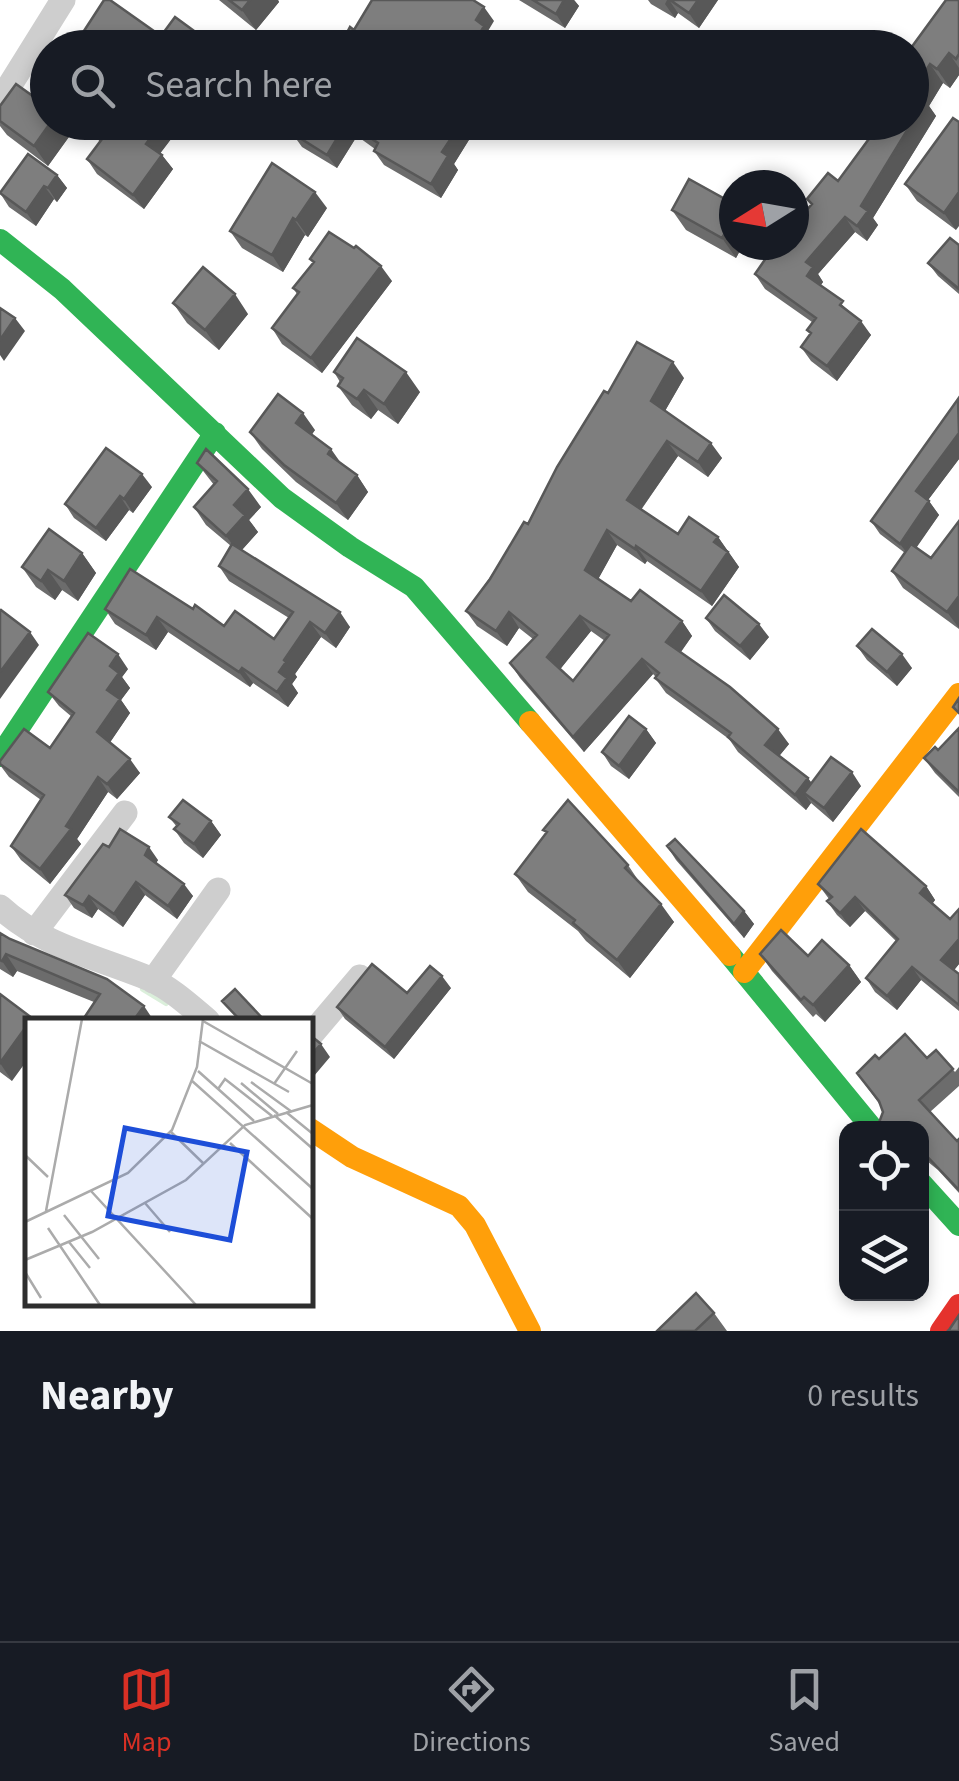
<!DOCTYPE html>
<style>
:root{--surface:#171b24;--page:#242831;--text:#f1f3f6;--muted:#9ea1a6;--line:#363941;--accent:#d93025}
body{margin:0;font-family:"Source Sans 3",sans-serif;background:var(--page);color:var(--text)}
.controls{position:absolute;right:30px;bottom:30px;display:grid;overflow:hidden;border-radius:20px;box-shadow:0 5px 15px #0003}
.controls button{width:90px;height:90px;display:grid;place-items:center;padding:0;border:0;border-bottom:2px solid var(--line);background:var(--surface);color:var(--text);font:50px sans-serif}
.compass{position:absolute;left:719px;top:170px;width:90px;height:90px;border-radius:50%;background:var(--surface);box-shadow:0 5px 15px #0003;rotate:259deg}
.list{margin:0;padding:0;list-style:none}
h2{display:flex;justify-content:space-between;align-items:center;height:130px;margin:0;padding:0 40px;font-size:42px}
h2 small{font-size:32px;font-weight:400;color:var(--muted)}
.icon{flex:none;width:55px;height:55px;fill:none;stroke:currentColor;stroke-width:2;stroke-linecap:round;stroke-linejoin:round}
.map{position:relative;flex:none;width:959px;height:1331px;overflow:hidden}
.search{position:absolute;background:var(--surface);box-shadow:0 5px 15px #0003;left:30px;right:30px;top:30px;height:110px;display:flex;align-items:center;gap:25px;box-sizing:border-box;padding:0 35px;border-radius:55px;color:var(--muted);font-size:38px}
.sheet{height:310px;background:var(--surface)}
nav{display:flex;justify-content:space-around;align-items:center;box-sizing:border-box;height:140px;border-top:2px solid var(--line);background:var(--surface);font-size:28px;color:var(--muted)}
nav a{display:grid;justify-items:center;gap:5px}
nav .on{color:var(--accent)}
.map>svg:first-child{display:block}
</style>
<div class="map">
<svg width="959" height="1331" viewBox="0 0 959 1331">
<rect width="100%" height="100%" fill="#fff"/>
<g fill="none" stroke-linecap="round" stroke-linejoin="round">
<path stroke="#dbefdb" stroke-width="6" d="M143,989L166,1003"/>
<path stroke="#cecece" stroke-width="25" d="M0,101L63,0
M0,907C43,947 98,957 150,979C172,989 190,1006 208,1021
M34,933L125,813
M153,981L218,890
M310,1036L360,977"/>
<path stroke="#30b455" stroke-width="22" d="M0,240L62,289L282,498L350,547L414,587L530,722
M0,756L215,433
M730,955L872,1128
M922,1184L959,1225"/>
<path stroke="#ff9f0a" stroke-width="22" d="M530,722L730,955
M744,972L959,694
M310,1129L352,1157L459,1206L475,1225L530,1331"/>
<path stroke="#e5322d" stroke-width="22" d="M941,1331L959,1305"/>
</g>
<path fill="#6c6c6c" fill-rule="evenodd" d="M219,0H278L279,2L256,30Z
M519,0H574L579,6L565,28Z
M648,0H718L699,28L678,13L675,18L651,4Z
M959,0V75L950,88L943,83L929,106L936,116L873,218L878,225L867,241L855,232L818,274L823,282L821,285L851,313L871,335L837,381L811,361L801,347L810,334L807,330L812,322L765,289L755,274L811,205L807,199L838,181L879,135L912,122L911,48Z
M82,34L161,36L214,48H92Z
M0,106L48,122H63L71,134L48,166L7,135L0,126Z
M953,118L956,230L917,201L905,184Z
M94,122H184L160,153L173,169L144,209L97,174L87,159L100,142L93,133L99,126Z
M299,122H473L468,129L472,135L454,164L458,170L441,198L384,165L374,151L375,149L357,136L337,168L302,147L292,133Z
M57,175L67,188L57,202L54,199L36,226L9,207L0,193Z
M327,208L308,237L305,235L283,272L242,248L230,231Z
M672,210L734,245H743L736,258L686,230Z
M959,245V294L938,276L928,263Z
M310,259L392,281L322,373L282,344L272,328L297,294L293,288L313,263Z
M173,303L248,314L219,350L187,323Z
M334,372L420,392L398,424L378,410L371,419L352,405L338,386L340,382Z
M684,378L665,411L722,458L708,477L678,456L641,510L678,534L718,537L739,567L712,606L647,561L645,564L617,545L598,579L631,601L682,621L692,636L681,652L789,744L779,756L812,783L861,786L833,822L811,803L806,810L738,752L729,739L666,693L655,678L656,677L653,674L584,752L520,678L510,663L533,639L519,628L507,646L477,626L466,611L528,524L608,393ZM591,631L605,641L573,681L560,669Z
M959,400V459L928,500L939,515L916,547L931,558L959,521V629L903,588L892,571L905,553L880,534L871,521Z
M315,430L312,434L342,465L357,475L368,492L348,520L296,482L262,449L250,432Z
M197,463L261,507L249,520L258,532L242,550L350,627L336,648L321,637L295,674L297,677L292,684L298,693L288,707L253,683L250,687L168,632L156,650L115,624L105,609H193L224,626L274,639L289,618L229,581L219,566L231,546L206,525L194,507L214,485Z
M152,487L133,513L129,510L106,541L74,518L65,504Z
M82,553L96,573L78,601L62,590L55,600L36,587L22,567Z
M706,618L769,637L750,660L715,631Z
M857,646L912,668L897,686L867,660Z
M128,669L122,677L130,688L121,700L130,713L110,742L140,773L117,799L108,792L77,839L81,844L50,884L21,860L11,846L41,800L9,777L0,765V761L50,748L72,717L59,706L48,692Z
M959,728V797L935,773L924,758L938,750Z
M646,729L656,743L629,779L611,766L602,752Z
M169,817L211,821L221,835L203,858L184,843L174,829L177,827Z
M543,830L628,865L640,883L674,922L630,978L586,941L578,931L528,892L515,874L546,833Z
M667,846L744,911L754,924L744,938L676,860Z
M109,847L158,860L156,863L193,896L177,919L145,895L123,927L98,909L92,918L74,908L65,895Z
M818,884L926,886L935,900L932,904L959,964L954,970L959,974V1011L921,980L897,1010L875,992L866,978L896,941L865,911L850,927L837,915L827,901L829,899Z
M0,933L10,939L144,1006L94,1002L17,971L13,977L0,969Z
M760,954L808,956L849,965L861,982L825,1022L816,1014L813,1017L772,971Z
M451,988L394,1059L345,1019L337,1007L407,993Z
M0,994L12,1081L0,1072Z
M936,1050L955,1072L959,1067V1086L930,1112L957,1141L959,1139V1193L938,1170L922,1157V1128L883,1112L880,1105L857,1073L879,1059L927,1058Z
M714,1313L727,1331H657Z"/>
<path fill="#585858" d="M250,0H278L279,2L256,30L242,10Z
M564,0H574L579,6L565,28L556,14Z
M667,0H669L678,13L675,18L665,4Z
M698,0H718L699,28L689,13Z
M484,7L494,21L488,31L494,40L489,47L480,33L476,20Z
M949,53L959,68V75L950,88L937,69Z
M930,64L943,83L929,106L936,116L873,218L878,225L867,241L857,226L861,206L924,103L914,89Z
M51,122H63L71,134L48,166L34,146Z
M162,122H184L156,159L146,144Z
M347,122L357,136L337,168L327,155Z
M460,122H473L468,129L472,135L454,164L458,170L441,198L431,184L442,152Z
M162,155L173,169L144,209L133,195Z
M57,175L67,188L57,202L48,188Z
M44,186L54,199L36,226L26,212Z
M315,192L327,208L308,237L296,220Z
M959,192V226L956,230L944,213Z
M734,217V245H743L736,258L722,238Z
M845,217L855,232L818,274L823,282L817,290L807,276L806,262Z
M293,218L305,235L283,272L272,255Z
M381,266L392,281L322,373L311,358Z
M235,294L248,314L219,350L205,330Z
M15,318L25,331L4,361L0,355V340Z
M861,321L871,335L837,381L827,366Z
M673,362L684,378L662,416L651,401Z
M406,372L420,392L398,424L384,404Z
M364,390L378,410L371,419L357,399Z
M303,413L315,430L308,440L296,423Z
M959,433V459L925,504L916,491Z
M667,441L678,456L637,515L627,500Z
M711,443L722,458L708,477L698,462Z
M331,449L343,466L328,454Z
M142,474L152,487L133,513L124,499Z
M357,475L368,492L348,520L336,503Z
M248,489L261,507L249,520L258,532L239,553L226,536L234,505Z
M120,496L129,510L106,541L96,528Z
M929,501L939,515L910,557L900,544Z
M607,530L617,545L595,585L585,570Z
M718,537L739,567L712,606L701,591L714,542Z
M636,546L647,561L645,564L635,549Z
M82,553L96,573L78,601L64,581Z
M48,570L62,590L55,600L41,581Z
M959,596V628L947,612Z
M340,612L350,627L336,648L325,633Z
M509,612L519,628L507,646L496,631Z
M580,616L591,631L558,672L547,657Z
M157,617L168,632L156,650L146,635Z
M682,621L692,636L677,657L666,642Z
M310,622L321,637L295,674L297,677L292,684L298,693L288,707L277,692L279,672L284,660Z
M759,624L769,637L750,660L740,646Z
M30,632L39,645L0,699V672Z
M118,654L128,669L122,677L130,688L121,700L130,713L107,747L97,732L110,666Z
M902,654L912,668L897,686L887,672Z
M642,659L653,674L584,752L573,737Z
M242,668L253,683L250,687L239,672Z
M646,729L656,743L629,779L619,766Z
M778,729L789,744L776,760L765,745Z
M130,759L140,773L117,799L107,784Z
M852,772L861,786L833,822L824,808Z
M98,777L108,792L77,839L81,844L50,884L40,869Z
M808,778L819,793H804L811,803L806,810L795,795Z
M211,821L221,835L203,858L194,844Z
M149,847L158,860L154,867L145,855Z
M136,882L145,895L123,927L114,914Z
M184,884L193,896L177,919L168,906Z
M926,886L935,900L930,907L920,893Z
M89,896L98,909L92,918L83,905Z
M855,897L865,911L850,927L840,913Z
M661,904L674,922L630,978L617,960Z
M744,911L754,924L744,938L734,924Z
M959,939V964L951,974L941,960Z
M6,954L17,971L13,977L2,961Z
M849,965L861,982L825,1022L813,1005Z
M912,967L921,980L897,1010L887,996Z
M442,976L451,988L394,1059L385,1047Z
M144,1006L154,1021H133Z
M28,1024V1059L12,1081L0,1063Z
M321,1044L330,1057L314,1076L310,1070V1056Z"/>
<path fill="#7e7e7e" stroke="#585858" stroke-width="2.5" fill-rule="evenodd" d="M104,0H110L161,36L175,17L212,44L209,48H102L82,34Z
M229,0H250L242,10Z
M372,0H473L484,7L476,20L484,26L480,33L501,48H339L350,27L354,30Z
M533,0H564L556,14Z
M670,0H698L689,13Z
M946,0H959V54L956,59L949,53L937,69L930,64L914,89L912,87L911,48Z
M16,84L48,107V122H51L34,146L0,121V106Z
M912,92L925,101L861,206L868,211L857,226L845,217L806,262L813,267L807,276L843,301L840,305L861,321L827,366L801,347L811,333L807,330L816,318L755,274L775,245H794V224L812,204L807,199L828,173L838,181L874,132L879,135L886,122H912Z
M953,118L959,122V192L944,213L905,184Z
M101,122H162L146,144L162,155L133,195L87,159L102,139L93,133Z
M299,122H347L327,155L292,133Z
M347,122H462L442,152L448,156L431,184L374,151L378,143Z
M28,154L57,175L48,188L44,186L26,212L0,193Z
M272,163L315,192L296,220L293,218L272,255L230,231Z
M689,179L734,204V217L722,238L672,210Z
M329,232L354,248L356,246L381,266L311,358L272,328L299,292L293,288L314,262L310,259Z
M950,238L959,245V289L928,263Z
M203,267L235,294L205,330L173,303Z
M0,308L15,318L0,340Z
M357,338L406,372L384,404L364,390L357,399L338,386L343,378L334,372Z
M637,342L673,362L651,401L711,443L698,462L667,441L627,500L678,534L689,517L718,537L714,542L728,552L701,591L636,546L635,549L607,530L585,570L631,601L640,590L682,621L666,642L730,687L778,729L765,745L808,778L795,795L728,737L731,733L655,678L659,673L642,659L573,737L510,663L537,635L509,612L496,631L466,611L490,579L524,522L528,524L557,467L604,391L608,393ZM580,616L609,635L573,681L547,657Z
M278,394L303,413L296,423L331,449L328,454L357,475L336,503L284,465L250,432Z
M958,399L959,433L916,491L929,501L900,544L871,521Z
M106,448L142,474L124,499L120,496L96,528L65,504Z
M206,449L248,489L234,505L245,515L226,536L194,507L217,481L197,463Z
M959,521V596L947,612L892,571L911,544L931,558Z
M49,529L82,553L64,581L48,570L41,581L22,567Z
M232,544L340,612L325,633L310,622L284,660L286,662L279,672L287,678L277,692L242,668L239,672L157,617L146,635L105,609L130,569L193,609L195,605L224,626L235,611L274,639L293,612L219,566Z
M724,595L759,624L740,646L706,618Z
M1,610L30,632L0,672V611Z
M872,629L902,654L887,672L857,646Z
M88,633L118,654L110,666L119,673L107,690L120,699L97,732L130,759L107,784L98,777L66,826L71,829L40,869L11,846L44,795L0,764V761L24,729L50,748L74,713L48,692Z
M959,698V713L953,707Z
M629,716L646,729L619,766L602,752Z
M959,728V792L924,758L935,747L938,750Z
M831,757L852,772L824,808L804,793Z
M183,800L211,821L194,844L174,829L179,824L169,817Z
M568,800L628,865L625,868L661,904L617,960L573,923L575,920L515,874L547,832L543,830Z
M120,829L149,847L145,855L184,884L168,906L136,882L114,914L89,896L83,905L65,895L103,844L109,847Z
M861,829L926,886L920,893L950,919L959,909V939L941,960L959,974V1005L912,967L887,996L866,978L898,939L855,897L840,913L827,901L832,897L818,884Z
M675,839L744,911L734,924L667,846Z
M781,930L808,956L822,940L849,965L813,1005L804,997L801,1000L760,954Z
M0,933L10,939L107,979L144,1006L133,1021H82L100,994L6,954L2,961L0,960Z
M372,964L407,993L430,966L442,976L385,1047L337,1007Z
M235,989L265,1021H241L222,1001Z
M0,994L32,1018L30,1021H28V1024L0,1063Z
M905,1034L927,1058L936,1050L953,1069L919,1100L957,1141L959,1139V1190L922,1151V1128H877L883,1112L879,1101L857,1073L875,1055L879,1059Z
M310,1035L321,1044L310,1056Z
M696,1293L714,1313L695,1331H657Z
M959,1315V1331H947L949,1330Z"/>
<g transform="translate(25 1018)">
<rect width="288" height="288" fill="#fff"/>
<path fill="none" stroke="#ababab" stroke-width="2.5" d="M178,3L288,66M174,23L264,74M173,53L229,103M166,62L288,171M226,64L267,94M216,65L253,96M249,66L272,33M193,71L200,61L247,98M261,94L288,116M249,97L288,131M145,113L179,146M205,125L288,201M0,137L23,159M66,173L171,287M120,185L145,214M21,193L57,1M39,197L74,241M0,204L103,155L147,112L172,49L178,1M23,210L75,287M44,224L65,250M0,242L67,214L161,162L220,107L288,87M0,254L16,280"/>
<path fill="#1d4ed8" fill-opacity="0.15" stroke="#1d4ed8" stroke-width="5" d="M100,110L222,134L205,222L83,198Z"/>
<rect width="288" height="288" fill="none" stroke="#2e2e2e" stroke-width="5"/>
</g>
</svg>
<div class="controls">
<button><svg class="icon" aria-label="locate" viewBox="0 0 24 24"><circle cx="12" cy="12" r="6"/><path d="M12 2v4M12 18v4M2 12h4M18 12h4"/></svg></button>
<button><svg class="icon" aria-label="layers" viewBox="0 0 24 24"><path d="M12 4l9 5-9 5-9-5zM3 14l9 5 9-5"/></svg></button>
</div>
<svg class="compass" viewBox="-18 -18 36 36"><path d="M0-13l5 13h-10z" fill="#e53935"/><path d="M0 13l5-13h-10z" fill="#9ea1a6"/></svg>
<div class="search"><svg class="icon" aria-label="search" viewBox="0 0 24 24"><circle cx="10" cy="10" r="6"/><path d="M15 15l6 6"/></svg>Search here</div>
</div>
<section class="sheet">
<h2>Nearby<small>0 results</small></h2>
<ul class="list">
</ul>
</section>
<nav>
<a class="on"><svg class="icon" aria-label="map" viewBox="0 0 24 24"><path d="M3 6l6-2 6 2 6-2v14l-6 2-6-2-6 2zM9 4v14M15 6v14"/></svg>Map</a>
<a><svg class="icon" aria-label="directions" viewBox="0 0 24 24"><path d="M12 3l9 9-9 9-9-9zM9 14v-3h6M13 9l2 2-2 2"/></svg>Directions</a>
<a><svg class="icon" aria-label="saved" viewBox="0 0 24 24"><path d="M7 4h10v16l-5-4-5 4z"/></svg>Saved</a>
</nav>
